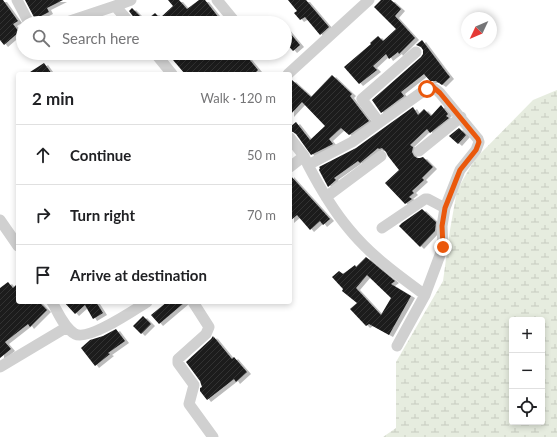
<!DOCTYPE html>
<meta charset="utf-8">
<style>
:root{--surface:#fff;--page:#f6f6f6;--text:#202124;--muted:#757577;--line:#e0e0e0}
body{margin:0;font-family:Lato,sans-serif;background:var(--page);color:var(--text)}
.controls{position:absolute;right:12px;bottom:12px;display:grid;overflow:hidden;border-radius:4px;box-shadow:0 2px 6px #0003}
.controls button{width:36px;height:36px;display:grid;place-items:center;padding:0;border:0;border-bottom:1px solid var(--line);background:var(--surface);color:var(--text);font:20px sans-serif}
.compass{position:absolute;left:461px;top:12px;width:36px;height:36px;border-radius:50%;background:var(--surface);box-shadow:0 2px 6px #0003;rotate:226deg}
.stop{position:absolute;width:12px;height:12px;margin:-9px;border:3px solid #ea580c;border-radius:50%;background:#fff}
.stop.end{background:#ea580c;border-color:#fff;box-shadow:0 1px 4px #0008}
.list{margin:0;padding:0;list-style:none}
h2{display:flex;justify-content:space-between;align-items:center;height:52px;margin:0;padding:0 16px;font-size:17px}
h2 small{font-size:13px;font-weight:400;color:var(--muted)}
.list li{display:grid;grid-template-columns:26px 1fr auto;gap:12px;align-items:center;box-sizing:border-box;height:60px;padding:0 16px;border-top:1px solid var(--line)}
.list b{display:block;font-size:15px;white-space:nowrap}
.list em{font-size:13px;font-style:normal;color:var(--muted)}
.icon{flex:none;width:22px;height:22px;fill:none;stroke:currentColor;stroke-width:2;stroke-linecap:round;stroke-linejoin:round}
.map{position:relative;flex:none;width:557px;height:437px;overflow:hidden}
.search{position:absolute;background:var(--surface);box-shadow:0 2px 6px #0003;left:16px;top:16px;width:276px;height:44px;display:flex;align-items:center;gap:10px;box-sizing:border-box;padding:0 14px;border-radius:22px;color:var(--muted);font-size:15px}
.panel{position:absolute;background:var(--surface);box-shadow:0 2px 6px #0003;left:16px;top:72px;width:276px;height:232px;border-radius:4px}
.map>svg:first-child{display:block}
</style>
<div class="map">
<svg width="557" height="437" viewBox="0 0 557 437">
<defs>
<pattern id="wetland-marsh" width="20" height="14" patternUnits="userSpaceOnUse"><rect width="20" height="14" fill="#e6ecdf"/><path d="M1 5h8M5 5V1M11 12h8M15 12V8" fill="none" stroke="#c6cbc0"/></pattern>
<pattern id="building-hatch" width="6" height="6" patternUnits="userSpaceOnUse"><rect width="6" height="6" fill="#1a1a1a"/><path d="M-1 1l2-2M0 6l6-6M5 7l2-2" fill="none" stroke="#333"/></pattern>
<filter id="shadow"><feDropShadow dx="4" dy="2" stdDeviation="0" flood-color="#0004"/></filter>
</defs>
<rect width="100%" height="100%" fill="#fff"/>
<path fill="url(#wetland-marsh)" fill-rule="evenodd" d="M557,90V437H383L396,428V362L443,281L450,230L457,190L475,159L533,100ZM512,320H542V422H512Z"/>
<path fill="url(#building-hatch)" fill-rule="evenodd" filter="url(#shadow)" d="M0,0H3L18,21L13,24L19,32L4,45L0,40Z
M25,0H63L47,8L49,12L35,19Z
M168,0H179L187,9L199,0H205L223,23H137L135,19L129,11L132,8L145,21L155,13L160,18L173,6Z
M288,0H306L329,27L320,35L305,17L300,20L294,13L297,11Z
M381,0H391L401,9L395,16L415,38L399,54L398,52L389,59L386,54L373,66L377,70L359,84L344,67L371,44L370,43L378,36L383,41L396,29L374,7Z
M285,27L300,45L293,51L285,42Z
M422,40L446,72L450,77L442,85L436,81H430L424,74L401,92L404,96L381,113L372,100L421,57L423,54V50L421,47L416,45Z
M167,53H244L258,70L254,74H185Z
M44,63L52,74H27Z
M332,75L352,94L350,96L369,121L349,135L341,128L329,139L333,144L311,155L296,134L293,132L290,131V127L296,122L310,140L325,126L302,102L290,115V81L292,80L311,97Z
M441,105L448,114L446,116L449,118L430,133L427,129L410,145L413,147L412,152L414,156L417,158H420L423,157L433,167L422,178L424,180L412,191L414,193L409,197L412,199L405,204L385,183L399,170L388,156L386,152L382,148L379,149L378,148L360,163L358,161L334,178L336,180L328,187L319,170L320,168L319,167L356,148L413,107L418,115L424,109L431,116Z
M459,128L466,135L458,144L449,136Z
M290,175L330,219L323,225L320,221L310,230L297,215L290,221Z
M422,209L436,222L435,231L420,247L399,226L402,223Z
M366,257L395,281L391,284L411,296L389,335L369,324L366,326L350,309L357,303L342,291L343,289L332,277L339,271L343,274L355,265L356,267ZM367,275L391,298L381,315L356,288Z
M8,282L13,288L18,283V302H39L47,310L30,327L28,324L5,342L11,349L0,358V288Z
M64,302H96L103,313L93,319L85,305L75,314Z
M167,302H185L159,324L151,315Z
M143,316L151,324L141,334L133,326Z
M116,329L125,341L108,353L110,354L95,366L81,348L90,340L103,336Z
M213,336L214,338V337L232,359L234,357L247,372L236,382L234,379L207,400L200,391V388L202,387L200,381L186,362L211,339Z"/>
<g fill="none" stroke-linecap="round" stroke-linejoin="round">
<path stroke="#d0d0d0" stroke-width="11" d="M17,0L29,23
M217,0L236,23
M115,6L131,0
M64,23L115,6L130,23
M155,53L172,74
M288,74L369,0
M379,122L364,102L362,99L416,52
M290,138L304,156L308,165L352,142L422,92C431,87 432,85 440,93L478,139L479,142L476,150L460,170L445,208L442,226L443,247L425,295
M419,151L461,117
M308,165C320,188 333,210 349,229C370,255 399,276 425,295L397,346
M290,167L304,156
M326,197L381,156
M0,220L18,246
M382,228L425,199H428L445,208
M52,302C58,312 64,328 75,334C89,341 134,310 147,302
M193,302L209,327L206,334L178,359V363L194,385L189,404L213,437
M0,367L67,327"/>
</g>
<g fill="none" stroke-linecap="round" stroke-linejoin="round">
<path stroke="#ea580c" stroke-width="5" d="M427,89L430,87H433L440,93L478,139L479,142L476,150L460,170L445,208L442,226L443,247"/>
</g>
</svg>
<div class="controls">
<button>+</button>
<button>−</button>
<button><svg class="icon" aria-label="locate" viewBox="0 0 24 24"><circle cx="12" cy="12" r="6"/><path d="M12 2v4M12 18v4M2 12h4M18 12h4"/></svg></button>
</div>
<svg class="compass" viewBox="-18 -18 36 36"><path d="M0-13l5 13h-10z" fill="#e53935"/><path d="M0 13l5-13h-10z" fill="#757577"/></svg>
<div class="stop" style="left:427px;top:89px"></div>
<div class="stop end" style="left:443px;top:247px"></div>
<div class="search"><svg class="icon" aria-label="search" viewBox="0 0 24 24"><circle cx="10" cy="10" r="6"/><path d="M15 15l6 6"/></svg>Search here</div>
<section class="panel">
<h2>2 min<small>Walk · 120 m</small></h2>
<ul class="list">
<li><svg class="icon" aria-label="ahead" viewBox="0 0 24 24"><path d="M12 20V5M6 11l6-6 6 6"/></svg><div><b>Continue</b></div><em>50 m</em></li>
<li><svg class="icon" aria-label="right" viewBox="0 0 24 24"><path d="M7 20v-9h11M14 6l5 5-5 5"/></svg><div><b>Turn right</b></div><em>70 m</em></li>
<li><svg class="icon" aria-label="arrive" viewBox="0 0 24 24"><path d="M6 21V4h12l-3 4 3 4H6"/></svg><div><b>Arrive at destination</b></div></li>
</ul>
</section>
</div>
